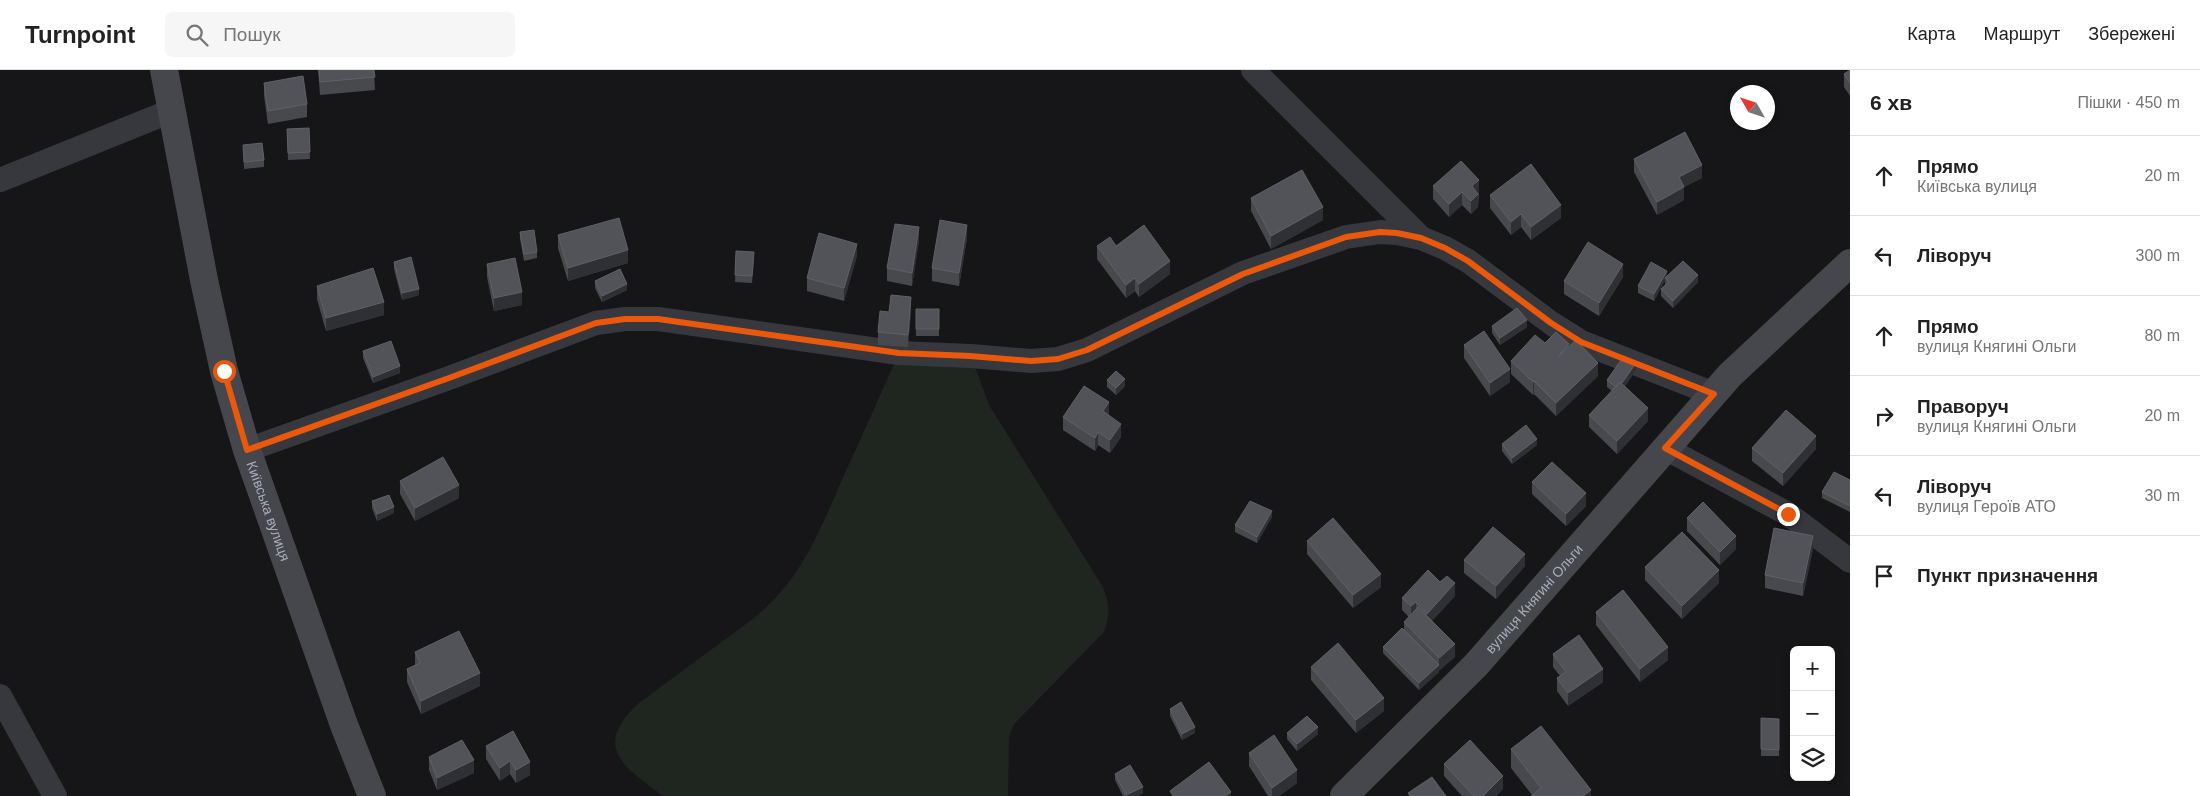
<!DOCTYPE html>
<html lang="uk">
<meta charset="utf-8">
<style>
:root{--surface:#fff;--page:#f6f6f6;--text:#222;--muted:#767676;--line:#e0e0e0}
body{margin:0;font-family:Helvetica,sans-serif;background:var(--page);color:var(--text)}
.controls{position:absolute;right:15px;bottom:15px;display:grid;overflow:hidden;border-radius:8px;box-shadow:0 2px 8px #0003}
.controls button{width:45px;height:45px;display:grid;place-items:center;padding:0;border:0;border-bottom:1px solid var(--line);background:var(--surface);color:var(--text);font:25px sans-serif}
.compass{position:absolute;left:1730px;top:15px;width:45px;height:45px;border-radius:50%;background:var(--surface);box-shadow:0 2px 8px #0003;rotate:309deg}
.stop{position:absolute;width:15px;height:15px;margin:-11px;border:4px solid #ea580c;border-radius:50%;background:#fff}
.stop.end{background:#ea580c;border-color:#fff;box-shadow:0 1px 5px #0008}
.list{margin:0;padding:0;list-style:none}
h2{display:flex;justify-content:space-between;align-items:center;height:65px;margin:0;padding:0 20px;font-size:21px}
h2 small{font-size:16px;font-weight:400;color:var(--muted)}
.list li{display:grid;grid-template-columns:32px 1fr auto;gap:15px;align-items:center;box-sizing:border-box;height:80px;padding:0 20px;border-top:1px solid var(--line)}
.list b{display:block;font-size:19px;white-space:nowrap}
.list p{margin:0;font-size:16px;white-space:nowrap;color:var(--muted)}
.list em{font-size:16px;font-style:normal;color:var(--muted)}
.icon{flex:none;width:28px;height:28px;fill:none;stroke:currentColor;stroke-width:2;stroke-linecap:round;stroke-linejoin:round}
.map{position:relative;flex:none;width:1850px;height:726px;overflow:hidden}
header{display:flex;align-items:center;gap:30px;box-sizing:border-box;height:70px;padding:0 25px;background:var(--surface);border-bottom:1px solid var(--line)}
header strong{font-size:24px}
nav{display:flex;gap:28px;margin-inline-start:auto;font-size:18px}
.search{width:350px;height:45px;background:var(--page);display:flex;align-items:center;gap:12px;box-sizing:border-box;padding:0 18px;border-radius:8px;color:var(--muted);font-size:19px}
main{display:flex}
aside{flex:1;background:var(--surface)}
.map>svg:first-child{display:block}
</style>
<header>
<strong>Turnpoint</strong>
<div class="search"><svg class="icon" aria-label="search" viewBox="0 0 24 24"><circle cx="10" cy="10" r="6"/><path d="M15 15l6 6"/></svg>Пошук</div>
<nav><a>Карта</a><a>Маршрут</a><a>Збережені</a></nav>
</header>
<main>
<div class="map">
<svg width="1850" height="726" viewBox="0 0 1850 726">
<rect width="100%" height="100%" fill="#161618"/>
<path fill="#1e261f" d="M899,283L971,286L989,335L1103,517C1109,534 1111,545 1104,562L1014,654L1009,667L1008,726H663C624,697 591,677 639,633L754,548C802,509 820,460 844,405C863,364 881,323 899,283Z"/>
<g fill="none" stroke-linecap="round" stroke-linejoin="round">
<path stroke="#37383d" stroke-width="24" d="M1253,0L1421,168
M0,110L171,41
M1665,378L1788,444L1850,491
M247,380L449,308L596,253L625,249H658L899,283L971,286L1031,291L1058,289L1087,280L1243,203L1346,167L1380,162L1397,163L1421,168L1445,178L1468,191L1551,253L1581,272L1714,324
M0,626L55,726"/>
<g stroke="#45474d" stroke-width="28">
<path id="s1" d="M164,0L204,210L224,301L247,380L344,655L372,726"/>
<path id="s2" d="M1344,726L1476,595L1730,305L1850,193"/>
</g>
</g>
<path fill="#47494d" d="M318,0H374L375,20L320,25Z
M1850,0V26L1844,17V4Z
M264,13L307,34V47L268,54L264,26Z
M309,58L310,89L288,90L287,59Z
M243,75L264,90V97L244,99Z
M1634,89L1702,108L1684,117V130L1657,145L1634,102Z
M1433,116L1479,123L1478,137L1471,144L1462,135L1449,147L1433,129Z
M1490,125L1561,148L1531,170L1521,157L1511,165L1490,138Z
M1251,128L1323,150L1271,179L1251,141Z
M520,162L537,182V188L524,191L520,169Z
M558,165L628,193L568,211L558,178Z
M967,168L959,216L932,211V198Z
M919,170L912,216L887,211V198Z
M1097,176H1116L1170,204L1139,227L1135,221L1126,228L1097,189Z
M736,181L754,189L752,213L735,212Z
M857,186L844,231L807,221V208Z
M394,192L419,225L402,230L394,199Z
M487,194L522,235L494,241L487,207Z
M1623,207L1599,246L1564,224V211Z
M1667,207L1698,212L1673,238L1661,226V219L1665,215V210L1654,231L1638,223V216Z
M595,211L627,220L602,232L595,218Z
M317,216L384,245L326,261L317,229Z
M916,239H939V266H916Z
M911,240L908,277L878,275V262Z
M1492,256L1527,257L1500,275L1492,263Z
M1545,273L1569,276L1598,306L1556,346L1534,324L1533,325L1511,304V291Z
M1464,275L1510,312L1490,326L1464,288Z
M363,281L400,303L373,313L363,288Z
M1636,300L1625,316L1648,351L1617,384L1589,357V345L1612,321L1607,317V310Z
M1107,310L1125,316L1116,325L1107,317Z
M1109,345L1121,367L1110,383L1098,375L1095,381L1063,360V347Z
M1502,374L1537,375L1512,394L1502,381Z
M1752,378L1816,379L1783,416L1752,391Z
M1850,410V442L1822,428V422Z
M400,411L459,428L415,451L400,424Z
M1532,412L1586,436L1566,456L1532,424Z
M372,431L394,443L377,451L372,438Z
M1272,447L1257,473L1235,462V455Z
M1687,448L1736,479L1720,495L1687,461Z
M1307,471L1381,517L1353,538L1307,484Z
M1813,479L1803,526L1765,518V505Z
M1464,490L1525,496L1496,529L1464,503Z
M1645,497L1719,513L1682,549L1645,510Z
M1440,512L1455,526L1432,551L1455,587L1439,600V602L1419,620L1383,583V577L1404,560V552L1409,547L1402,540V528Z
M1596,542L1668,590L1640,612L1596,555Z
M415,582L480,616L421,644L407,612V599L415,596Z
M1553,584L1603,612L1568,636L1557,621V608L1560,606L1553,597Z
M1311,597L1384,641L1356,663L1311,610Z
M1170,639L1195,663L1182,670L1170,646Z
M1831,645L1834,658L1832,690H1831Z
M1761,648L1779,649V686H1761Z
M1287,663L1318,664L1297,681L1287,669Z
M486,676L530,705L516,713L510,704L500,711L486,689Z
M1511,679L1591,726L1532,725L1511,698Z
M1249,683L1297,713L1279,726H1268L1249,696Z
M429,687L474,703L437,720L429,700Z
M1444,694L1503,719L1496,726H1462L1444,706Z
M1115,704L1143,723L1138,726H1123L1115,710Z"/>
<path fill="#2f3033" d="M1702,95V108L1684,117V130L1657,145V132L1679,107Z
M1479,110V123L1472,129V116Z
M1462,122V135L1449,147V134Z
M1478,124V137L1471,144V131Z
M1561,135V148L1531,170V157Z
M1323,137V150L1271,179V166Z
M1521,144V157L1511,165V152Z
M967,155V168L959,216V203Z
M919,157V170L912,216V203Z
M857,174V186L844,231V218Z
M628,180V193L568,211V198Z
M1170,191V204L1139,227V214Z
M1623,194V207L1599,246V233Z
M1667,201V207L1654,231V224Z
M1698,205V212L1673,238V231Z
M1135,208V221L1126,228V215Z
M627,214V220L602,232V226Z
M419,219V225L402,230V223Z
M522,222V235L494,241V228Z
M911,227V240L908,277V265Z
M384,232V245L326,261V248Z
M1527,250V257L1500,275V268Z
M1598,293V306L1556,346V333Z
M1636,293V300L1618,325V319Z
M400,296V303L373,313V307Z
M1510,299V312L1490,326V313Z
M1125,309V316L1116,325V318Z
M1534,311V324L1533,325V312Z
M1109,332V345L1103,341Z
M1648,338V351L1617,384V371Z
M1121,354V367L1110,383V370Z
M1098,362V375L1095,381V368Z
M1816,366V379L1783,416V403Z
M1537,369V375L1512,394V388Z
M459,415V428L415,451V438Z
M1586,423V436L1566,456V444Z
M394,437V443L377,451V444Z
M1272,441V447L1257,473V467Z
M1736,466V479L1720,495V482Z
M1813,466V479L1803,526V513Z
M1525,484V496L1496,529V516Z
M1719,500V513L1682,549V536Z
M1381,504V517L1353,538V525Z
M1455,513V526L1427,556V544Z
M1416,532V545L1411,549V536Z
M1455,574V587L1439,601V588Z
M1668,577V590L1640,612V599Z
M1439,595V602L1419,620V613Z
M1603,599V612L1568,636V623Z
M480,603V616L421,644V631Z
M1384,628V641L1356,663V650Z
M1834,645V658L1832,690V677Z
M1195,657V663L1182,670V664Z
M1318,657V664L1297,681V674Z
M474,690V703L437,720V708Z
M510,691V704L500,711V698Z
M530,692V705L516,713V700Z
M1297,700V713L1279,726H1272V718Z
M1503,706V719L1496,726H1483Z
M1143,717V723L1138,726H1126V725Z
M1591,720V726H1583Z
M1231,722V726H1225Z"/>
<path fill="#525359" stroke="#5f6168" d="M319,0H374L375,7L320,12Z
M1850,0V13L1844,4Z
M303,6L307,34L268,41L264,13Z
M309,58L310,82L288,83L287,59Z
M1685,62L1702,95L1679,107L1684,117L1657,132L1634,89Z
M262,73L264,90L244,92L243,75Z
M1461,91L1479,110L1472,116L1478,124L1471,131L1462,122L1449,134L1433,116Z
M1531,94L1561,135L1531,157L1521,144L1511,152L1490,125Z
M1302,100L1323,137L1271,166L1251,128Z
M619,148L628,180L568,198L558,165Z
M940,150L967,155L959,203L932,198Z
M895,154L919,157L912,203L887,198Z
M1144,155L1170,191L1139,214L1135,208L1126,215L1097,176L1110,167L1116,176Z
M534,160L537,182L524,184L520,162Z
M819,163L857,174L844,218L807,208Z
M1588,172L1623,194L1599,233L1564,211Z
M736,181L754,182L752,206L735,205Z
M411,187L419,219L402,223L394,192Z
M515,188L522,222L494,228L487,194Z
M1683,191L1698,205L1673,231L1661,219L1669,212L1665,208Z
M1651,192L1667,201L1654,224L1638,216Z
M373,198L384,232L326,248L317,216Z
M620,199L627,214L602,226L595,211Z
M891,225L911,227L908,265L878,262L880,241L889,242Z
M1517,238L1527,250L1500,268L1492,256Z
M916,239H939V259H916Z
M1484,261L1510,299L1490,313L1464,275Z
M1556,262L1569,274L1557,288L1576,270L1598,293L1556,333L1534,311L1533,312L1511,291L1535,265L1545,273Z
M391,271L400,296L373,307L363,281Z
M1624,286L1636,293L1622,313L1620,312L1616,317L1607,310Z
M1116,301L1125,309L1116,318L1107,310Z
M1620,312L1648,338L1617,371L1589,345Z
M1084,316L1109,332L1103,341L1121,354L1110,370L1098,362L1095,368L1063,347Z
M1786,340L1816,366L1783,403L1752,378Z
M1526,355L1537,369L1512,388L1502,374Z
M443,387L459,415L415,438L400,411Z
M1552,392L1586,423L1566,444L1532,412Z
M1834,402L1850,410V436L1822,422Z
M389,425L394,437L377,444L372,431Z
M1250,431L1272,441L1257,467L1235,455Z
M1703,432L1736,466L1720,482L1687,448Z
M1333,448L1381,504L1353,525L1307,471Z
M1493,457L1525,484L1496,516L1464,490Z
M1774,458L1813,466L1803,513L1765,505Z
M1682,462L1719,500L1682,536L1645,497Z
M1428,500L1440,512L1447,506L1455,513L1427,544L1416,532L1411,536L1402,528Z
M1623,520L1668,577L1640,599L1596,542Z
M1418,537L1455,574L1439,588L1404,552Z
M1402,558L1439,595L1419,613L1383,577Z
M459,561L480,603L421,631L407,599L420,593L415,582Z
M1579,565L1603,599L1568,623L1557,608L1566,602L1553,584Z
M1338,573L1384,628L1356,650L1311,597Z
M1181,632L1195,657L1182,664L1170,639Z
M1831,645H1834L1832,677H1831Z
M1307,646L1318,657L1297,674L1287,663Z
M1761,648L1779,649V680L1761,679Z
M1541,656L1591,720L1583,726H1531L1541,718L1511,679Z
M513,661L530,692L516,700L510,691L500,698L486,676Z
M1274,665L1297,700L1272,718L1249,683Z
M462,670L474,690L437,708L429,687Z
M1470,670L1503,706L1483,726H1474L1444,694Z
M1209,692L1231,722L1225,726H1173L1170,721Z
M1130,695L1143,717L1126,725L1115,704Z
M1432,707L1446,726H1410L1408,723Z"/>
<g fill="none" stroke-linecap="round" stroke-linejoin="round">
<path stroke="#ea580c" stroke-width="6" d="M224,301L247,380L449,308L596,253L625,249H658L899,283L970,286L1031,291L1058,289L1087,280L1243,204L1346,167L1380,162L1397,163L1421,168L1445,178L1468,191L1551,253L1581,272L1714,324L1665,378L1788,444"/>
</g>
<g text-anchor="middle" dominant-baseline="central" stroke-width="5" stroke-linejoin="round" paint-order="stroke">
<g font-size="14" fill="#a8adb8" stroke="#111113">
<text stroke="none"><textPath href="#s1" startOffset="454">Київська вулиця</textPath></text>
<text stroke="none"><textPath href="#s2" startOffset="274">вулиця Княгині Ольги</textPath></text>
</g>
</g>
</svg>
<div class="controls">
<button>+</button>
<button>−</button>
<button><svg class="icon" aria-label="layers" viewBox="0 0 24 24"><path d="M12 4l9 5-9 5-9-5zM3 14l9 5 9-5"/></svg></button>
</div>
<svg class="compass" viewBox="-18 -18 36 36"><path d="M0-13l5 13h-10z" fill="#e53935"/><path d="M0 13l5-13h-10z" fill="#767676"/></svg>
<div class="stop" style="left:224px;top:301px"></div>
<div class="stop end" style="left:1788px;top:444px"></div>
</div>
<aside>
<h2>6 хв<small>Пішки · 450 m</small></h2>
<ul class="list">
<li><svg class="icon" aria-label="ahead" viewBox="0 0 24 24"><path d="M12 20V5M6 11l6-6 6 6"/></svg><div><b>Прямо</b><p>Київська вулиця</p></div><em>20 m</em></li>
<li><svg class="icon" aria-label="left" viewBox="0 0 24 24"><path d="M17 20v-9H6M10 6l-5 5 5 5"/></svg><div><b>Ліворуч</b></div><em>300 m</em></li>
<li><svg class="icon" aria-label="ahead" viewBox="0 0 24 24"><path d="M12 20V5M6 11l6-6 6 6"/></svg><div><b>Прямо</b><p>вулиця Княгині Ольги</p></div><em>80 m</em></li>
<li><svg class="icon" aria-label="right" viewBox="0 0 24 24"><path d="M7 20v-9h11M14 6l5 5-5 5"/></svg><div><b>Праворуч</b><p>вулиця Княгині Ольги</p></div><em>20 m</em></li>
<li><svg class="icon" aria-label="left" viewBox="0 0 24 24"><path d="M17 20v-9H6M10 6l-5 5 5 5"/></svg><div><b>Ліворуч</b><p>вулиця Героїв АТО</p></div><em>30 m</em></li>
<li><svg class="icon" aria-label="arrive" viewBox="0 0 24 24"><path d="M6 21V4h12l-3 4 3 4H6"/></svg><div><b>Пункт призначення</b></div></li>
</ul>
</aside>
</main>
